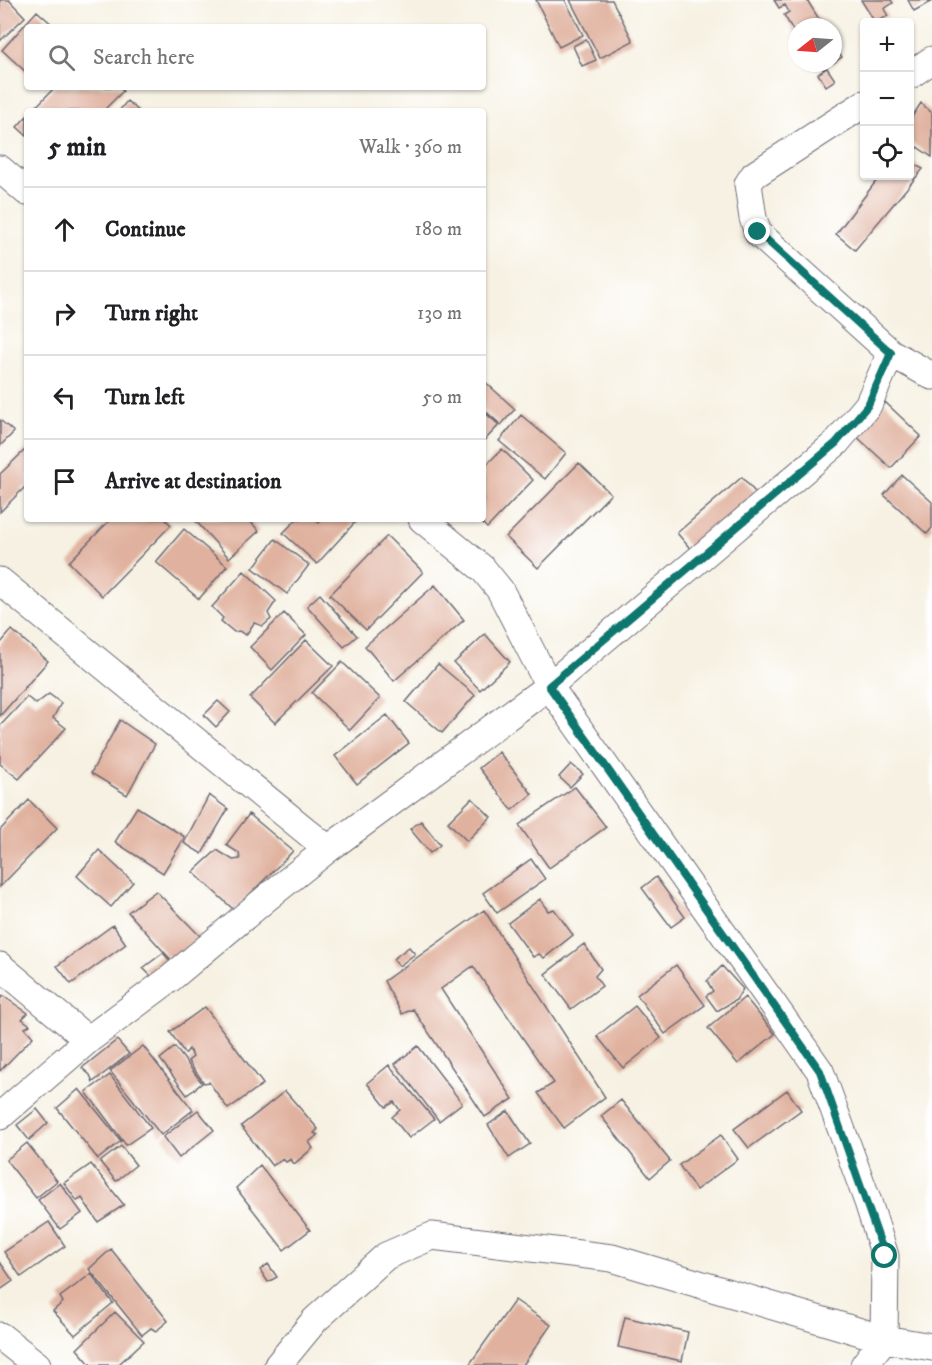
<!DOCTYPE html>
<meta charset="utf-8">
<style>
:root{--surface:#fff;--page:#f2f2f2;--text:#202124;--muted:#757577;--line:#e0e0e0}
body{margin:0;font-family:"IM FELL DW Pica",serif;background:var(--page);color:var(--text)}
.controls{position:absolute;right:18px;top:18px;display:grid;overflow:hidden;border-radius:6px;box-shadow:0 2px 4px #0004}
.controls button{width:54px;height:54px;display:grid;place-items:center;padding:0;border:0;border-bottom:2px solid var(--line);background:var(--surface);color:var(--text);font:30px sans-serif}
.compass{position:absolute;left:788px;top:18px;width:54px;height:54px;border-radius:50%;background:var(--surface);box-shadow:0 2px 4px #0004;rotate:253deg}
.stop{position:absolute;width:18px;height:18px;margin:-14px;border:4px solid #0f766e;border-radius:50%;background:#fff}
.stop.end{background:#0f766e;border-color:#fff;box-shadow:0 2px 6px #0008}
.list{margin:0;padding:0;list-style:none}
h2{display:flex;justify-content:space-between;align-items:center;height:78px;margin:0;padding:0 24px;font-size:26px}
h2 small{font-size:20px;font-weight:400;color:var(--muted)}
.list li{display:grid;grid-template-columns:39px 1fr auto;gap:18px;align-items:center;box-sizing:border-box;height:84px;padding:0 24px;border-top:2px solid var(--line)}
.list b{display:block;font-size:22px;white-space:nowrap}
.list em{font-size:20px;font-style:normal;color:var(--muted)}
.icon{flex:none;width:33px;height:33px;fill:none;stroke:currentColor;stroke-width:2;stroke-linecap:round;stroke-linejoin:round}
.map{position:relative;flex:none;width:932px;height:1365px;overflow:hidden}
.search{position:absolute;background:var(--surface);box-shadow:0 2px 4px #0004;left:24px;top:24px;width:462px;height:66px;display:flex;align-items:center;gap:15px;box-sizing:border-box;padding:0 21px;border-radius:6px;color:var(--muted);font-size:22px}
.panel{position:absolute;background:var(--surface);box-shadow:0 2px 4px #0004;left:24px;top:108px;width:462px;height:414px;border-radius:6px}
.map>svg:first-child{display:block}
</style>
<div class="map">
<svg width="932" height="1365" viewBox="0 0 932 1365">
<rect width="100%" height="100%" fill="#fff"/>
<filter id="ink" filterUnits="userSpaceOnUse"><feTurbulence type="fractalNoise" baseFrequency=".0167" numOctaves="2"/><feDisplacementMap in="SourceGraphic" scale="12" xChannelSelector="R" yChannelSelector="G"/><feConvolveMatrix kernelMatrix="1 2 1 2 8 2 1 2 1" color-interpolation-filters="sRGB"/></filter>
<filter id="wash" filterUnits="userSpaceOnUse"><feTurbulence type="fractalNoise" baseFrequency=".008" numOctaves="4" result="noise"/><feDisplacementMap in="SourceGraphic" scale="24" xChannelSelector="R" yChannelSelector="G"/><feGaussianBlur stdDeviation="1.35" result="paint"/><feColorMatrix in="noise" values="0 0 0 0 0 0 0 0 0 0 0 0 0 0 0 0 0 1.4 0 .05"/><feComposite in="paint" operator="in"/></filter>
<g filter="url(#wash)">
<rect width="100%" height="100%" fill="#f6f1e2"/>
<g id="blocks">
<path fill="#e0b19e" d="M0,0H9L25,17L0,41Z
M536,0H565L583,35L559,47Z
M570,0H612L633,41L600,58Z
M774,0H807L824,27H797V37L784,15L789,12L785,5L779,8Z
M861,0H891L893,3L884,9L888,16L875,22Z
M908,0H932V1L914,11Z
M37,11L55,27H27V73L2,50Z
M586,39L596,60L582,66L573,46Z
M837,50L842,57L833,63V52Z
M820,63H832L823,69Z
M827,68L835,80L826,86L818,74Z
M55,87H119L123,91L103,111H32Z
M127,101L139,111H119Z
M921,103L932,113V157L910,142V120Z
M27,116V136L17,127Z
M910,162L923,169L855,250L836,234L880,176H910Z
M483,380L515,409L501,425L483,409Z
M885,402L921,436L891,468L855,435Z
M483,411L499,425L483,442Z
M521,415L566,453L545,479L499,441Z
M0,420L14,432L0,446Z
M27,448V485L0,512V474Z
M502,449L533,480L487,528L478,519H483V468Z
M579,463L611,494L538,568L506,537Z
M902,475L932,502V528L927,534L884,495Z
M742,477L759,497L694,553L677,533Z
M111,519H165L171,525L102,596L69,562Z
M194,519H248L259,531L229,558Z
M297,519H314L319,523L322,519H358L317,564L283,533Z
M184,529L227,566L199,599L156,562Z
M387,536L423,572L366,630L330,595Z
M275,539L309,565L287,594L253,568Z
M244,571L276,601L268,613L271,619L263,626L254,623L246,635L239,631L234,632L221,621L223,618L212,607Z
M435,585L464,620L394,681L365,646Z
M320,594L357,636L344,647L307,606Z
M284,613L306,635L272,670L250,647Z
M12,630L48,661L0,716V644Z
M485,634L510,662L480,690L454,663Z
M306,640L333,666L275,723L250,698Z
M342,662L380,698L350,730L312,693Z
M438,664L475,695L442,733L406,702Z
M49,694L61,703L53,718L66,728L19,779L0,764V726L27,697L36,704Z
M218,701L230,712L216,727L204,715Z
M387,715L409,743L357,784L335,756Z
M120,720L155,744L127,795L91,773Z
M499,752L532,794L512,810L479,768Z
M571,764L583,774L570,787L559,777Z
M575,787L606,827L549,868L519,825Z
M209,795L228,809L202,854L184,843Z
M472,798L491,817L467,841L448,822Z
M29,800L57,828L0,887V830Z
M137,807L185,837L163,873L115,842Z
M249,814L293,851L234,910L193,872L217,850L233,860L240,859L239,853L226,845Z
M421,821L440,845L430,853L410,829Z
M99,850L133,882L111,907L77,876Z
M531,859L545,879L497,913L483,893Z
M656,877L685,917L671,927L642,888Z
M156,891L200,936L173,962L128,912Z
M540,899L548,911L554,909L573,935L544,958L539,954L533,957L508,923Z
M484,910L605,1097L564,1128L538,1093L554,1083L473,966L441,989L513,1099L485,1117L413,1009L402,1014L384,981Z
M113,925L126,944L71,984L57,966Z
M584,944L601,969L595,976L602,986L571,1009L545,974Z
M409,947L415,954L399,966L393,959Z
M163,953L172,963L154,979L143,968Z
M676,965L705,1005L665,1034L637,995Z
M722,966L743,989L736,1000L717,1011L706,996L713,991L707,981Z
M3,996L28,1013L22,1019L30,1025L25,1028L33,1037L0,1071V999Z
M745,997L775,1034L738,1064L708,1028Z
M635,1006L661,1038L623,1068L597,1036Z
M205,1007L263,1084L228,1109L209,1082L204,1083L188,1061L193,1057L189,1049L185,1054L170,1032Z
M117,1040L129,1054L93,1082L90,1075L82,1068Z
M143,1046L193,1110L161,1135L110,1071Z
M418,1046L462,1103L439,1121L395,1064Z
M175,1047L202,1083L187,1095L160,1059Z
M389,1065L434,1119L409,1138L392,1117L400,1110L394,1102L386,1107L367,1083Z
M110,1075L151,1128L126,1145L86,1092Z
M79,1089L121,1141L98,1159L57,1108Z
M787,1090L801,1110L749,1148L734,1129Z
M285,1091L318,1129L314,1133L318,1135L309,1142L313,1148L294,1164L291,1159L286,1162L283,1159L272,1166L241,1126Z
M621,1100L670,1161L650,1178L601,1116Z
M37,1109L48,1123L29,1140L17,1125Z
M198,1110L214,1130L179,1158L163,1137Z
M508,1111L530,1144L509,1158L488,1125Z
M721,1135L738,1159L696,1190L679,1165Z
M27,1143L57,1181L36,1198L6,1160Z
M121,1146L136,1165L116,1181L100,1162Z
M91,1164L124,1205L98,1222L82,1198L77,1201L64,1183Z
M260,1165L310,1230L284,1250L236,1188Z
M60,1183L82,1213L60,1229L38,1200Z
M49,1222L65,1246L21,1277L4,1252Z
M111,1249L168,1321L156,1331L151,1328L142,1335L89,1269Z
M0,1262L13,1281L0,1290Z
M268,1264L277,1277L268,1282L260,1270Z
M91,1274L113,1303L75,1335L53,1311L63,1302L60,1297Z
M515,1300L551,1325L523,1365H469Z
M115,1312L144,1341L119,1364L120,1365H91L77,1349Z
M625,1317L688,1332L682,1361L618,1347Z"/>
</g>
</g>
<g filter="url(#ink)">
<use href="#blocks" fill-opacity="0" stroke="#6c6a75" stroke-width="1.5"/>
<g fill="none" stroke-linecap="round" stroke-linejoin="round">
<g stroke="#6c6a75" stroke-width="29">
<path id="street" d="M910,75L932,60
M864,104L754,175L748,184L753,218L758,233L891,353L932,376
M0,169L27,192
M422,519L483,569L500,590L549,686L820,1071L868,1202L885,1256L884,1339L864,1365
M0,581L328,849
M0,966L88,1040
M0,1116L88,1040L171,978L269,896L328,849L549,686L836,443L868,405L891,353
M0,1336L37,1365
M278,1365L315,1320L386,1256L432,1236L612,1258L884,1339L932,1347"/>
</g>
<use href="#street" stroke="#fff" stroke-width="27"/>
</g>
</g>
<g fill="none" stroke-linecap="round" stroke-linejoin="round" filter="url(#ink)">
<path stroke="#0f766e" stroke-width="8" d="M758,232L891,353L868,405L836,443L549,686L820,1071L885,1256"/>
</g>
</svg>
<div class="controls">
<button>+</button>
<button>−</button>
<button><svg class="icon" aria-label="locate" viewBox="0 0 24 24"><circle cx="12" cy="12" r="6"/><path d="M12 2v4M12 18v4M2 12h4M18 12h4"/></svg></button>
</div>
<svg class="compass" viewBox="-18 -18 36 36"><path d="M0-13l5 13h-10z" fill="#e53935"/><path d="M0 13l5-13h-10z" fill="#757577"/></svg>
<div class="stop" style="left:885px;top:1256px"></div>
<div class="stop end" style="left:758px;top:232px"></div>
<div class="search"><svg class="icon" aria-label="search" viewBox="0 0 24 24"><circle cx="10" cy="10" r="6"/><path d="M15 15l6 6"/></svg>Search here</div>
<section class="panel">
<h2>5 min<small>Walk · 360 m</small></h2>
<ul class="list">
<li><svg class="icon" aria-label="ahead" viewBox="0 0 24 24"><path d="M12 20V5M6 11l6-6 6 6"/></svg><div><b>Continue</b></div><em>180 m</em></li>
<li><svg class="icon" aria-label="right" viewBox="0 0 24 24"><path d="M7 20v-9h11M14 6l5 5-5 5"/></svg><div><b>Turn right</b></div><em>130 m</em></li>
<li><svg class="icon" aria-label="left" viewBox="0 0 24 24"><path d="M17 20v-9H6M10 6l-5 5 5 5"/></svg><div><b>Turn left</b></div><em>50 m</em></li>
<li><svg class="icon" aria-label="arrive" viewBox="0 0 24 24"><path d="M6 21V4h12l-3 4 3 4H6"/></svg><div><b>Arrive at destination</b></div></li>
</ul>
</section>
</div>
